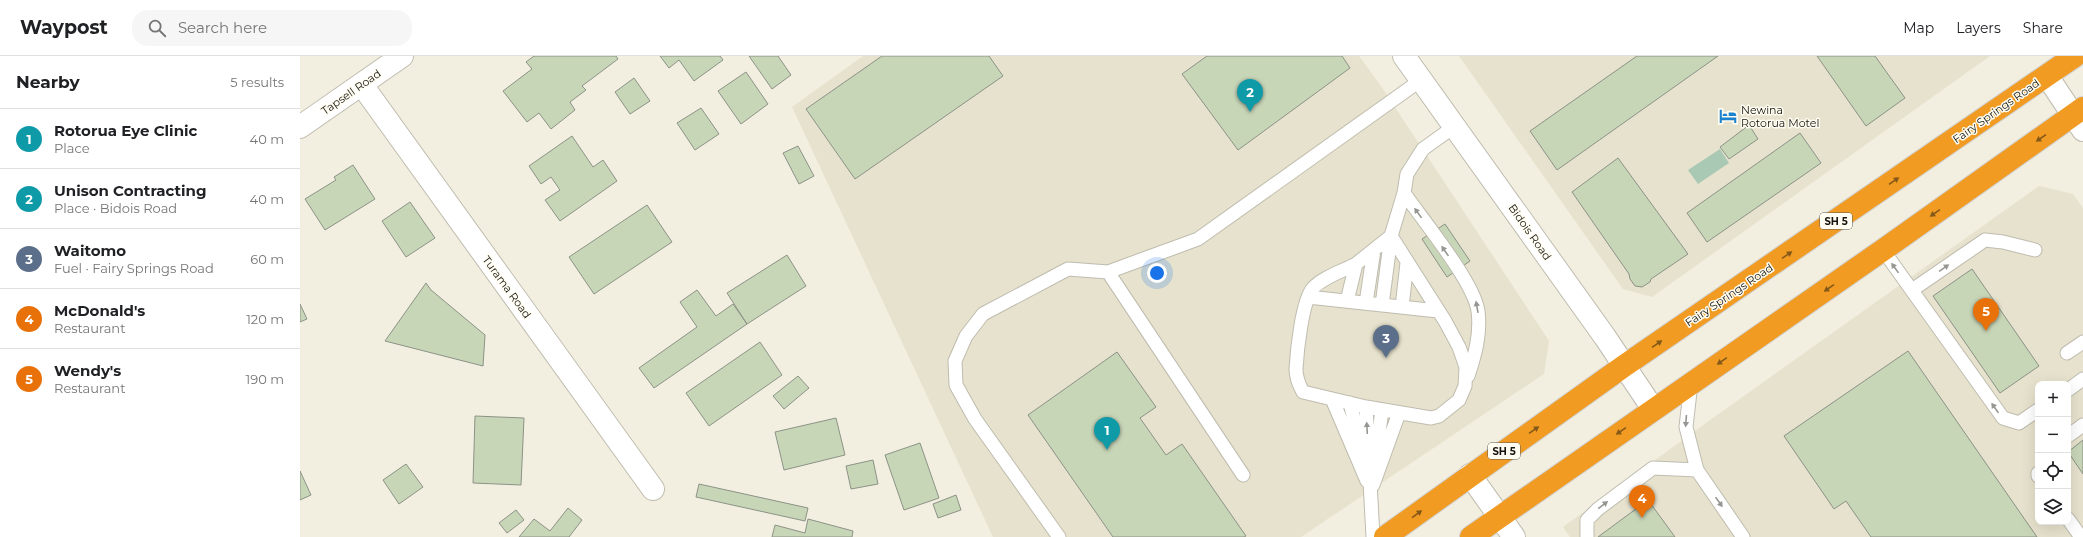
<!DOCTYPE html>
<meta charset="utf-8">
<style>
:root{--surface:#fff;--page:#f6f6f6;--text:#202124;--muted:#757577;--line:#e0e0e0;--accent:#1d82cd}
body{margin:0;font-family:Montserrat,sans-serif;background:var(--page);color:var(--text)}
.controls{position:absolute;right:12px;bottom:12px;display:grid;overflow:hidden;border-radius:8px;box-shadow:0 4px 16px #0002}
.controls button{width:36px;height:36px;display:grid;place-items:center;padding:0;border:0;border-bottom:1px solid var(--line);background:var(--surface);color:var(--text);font:20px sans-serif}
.you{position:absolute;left:857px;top:217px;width:14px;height:14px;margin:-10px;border:3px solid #fff;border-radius:50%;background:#1a73e8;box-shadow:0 0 0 6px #1a73e833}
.badge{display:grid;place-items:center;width:26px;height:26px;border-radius:50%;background:var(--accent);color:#fff;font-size:13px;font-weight:700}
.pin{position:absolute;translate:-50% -33px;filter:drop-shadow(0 1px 2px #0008)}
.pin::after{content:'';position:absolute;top:21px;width:14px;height:12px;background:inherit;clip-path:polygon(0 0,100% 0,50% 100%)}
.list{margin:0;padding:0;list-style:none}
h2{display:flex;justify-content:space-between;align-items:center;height:52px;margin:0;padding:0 16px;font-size:17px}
h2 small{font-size:13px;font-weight:400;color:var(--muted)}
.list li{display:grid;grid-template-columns:26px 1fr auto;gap:12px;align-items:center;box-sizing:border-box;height:60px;padding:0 16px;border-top:1px solid var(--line)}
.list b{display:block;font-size:15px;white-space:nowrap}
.list p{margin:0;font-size:13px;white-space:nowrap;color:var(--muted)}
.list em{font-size:13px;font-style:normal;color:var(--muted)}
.icon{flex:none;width:22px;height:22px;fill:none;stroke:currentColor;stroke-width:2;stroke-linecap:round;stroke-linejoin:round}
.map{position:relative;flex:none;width:1783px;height:481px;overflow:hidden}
header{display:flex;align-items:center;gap:24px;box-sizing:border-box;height:56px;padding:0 20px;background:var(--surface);border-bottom:1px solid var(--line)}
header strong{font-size:19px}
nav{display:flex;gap:22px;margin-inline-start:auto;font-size:14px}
.search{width:280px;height:36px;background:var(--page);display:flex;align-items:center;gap:10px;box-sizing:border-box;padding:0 14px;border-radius:16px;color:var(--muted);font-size:15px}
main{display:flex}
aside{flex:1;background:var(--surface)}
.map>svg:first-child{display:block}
</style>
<header>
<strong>Waypost</strong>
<div class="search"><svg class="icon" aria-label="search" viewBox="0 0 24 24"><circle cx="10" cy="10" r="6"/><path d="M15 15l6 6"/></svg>Search here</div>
<nav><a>Map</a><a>Layers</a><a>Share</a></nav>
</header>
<main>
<aside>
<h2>Nearby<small>5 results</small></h2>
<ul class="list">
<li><span class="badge" style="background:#0f9aa8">1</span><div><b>Rotorua Eye Clinic</b><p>Place</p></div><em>40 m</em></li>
<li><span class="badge" style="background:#0f9aa8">2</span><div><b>Unison Contracting</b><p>Place · Bidois Road</p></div><em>40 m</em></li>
<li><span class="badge" style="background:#5c6f8a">3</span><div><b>Waitomo</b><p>Fuel · Fairy Springs Road</p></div><em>60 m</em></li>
<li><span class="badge" style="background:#e8710a">4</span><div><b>McDonald's</b><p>Restaurant</p></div><em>120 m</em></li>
<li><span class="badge" style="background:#e8710a">5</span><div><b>Wendy's</b><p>Restaurant</p></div><em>190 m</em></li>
</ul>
</aside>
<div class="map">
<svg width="1783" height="481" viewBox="0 0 1783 481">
<rect width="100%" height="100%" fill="#f2efe1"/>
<path fill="#e6e2cd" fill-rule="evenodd" d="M563,0H1059L1081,30L1249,285L1244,318L1001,481H693L492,51Z
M1159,0H1690L1352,241L1323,233Z
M1739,130L1773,138L1783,152V481H1270L1263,471L1406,367ZM1738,328H1768V466H1738Z"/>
<path fill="#aac9b5" d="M1420,93L1429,107L1398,128L1388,114Z"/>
<path fill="#c8d6b8" stroke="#8c9286" d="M234,0H316L318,3L282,30L286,34L270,46L275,54L251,73L239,57L227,66L203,35L232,13L226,6Z
M360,0H420L423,4L394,25L379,4L369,12Z
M449,0H478L491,19L472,33Z
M582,0H689L703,20L555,123L506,53Z
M907,0H1042L1050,12L938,94L882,18Z
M1337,0H1418L1257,114L1230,75Z
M1517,0H1575L1605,42L1566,70Z
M446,16L468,48L441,68L418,35Z
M334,22L350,45L330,58L315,36Z
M401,52L419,78L395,94L377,67Z
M1449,69L1458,83L1429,103L1420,91Z
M1500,77L1521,107L1407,186L1387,157Z
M272,80L293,111L303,104L317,125L260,165L245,144L260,134L251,121L241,128L229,110Z
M498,90L514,120L499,128L483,97Z
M1318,102L1388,198L1351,223L1350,226L1342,231L1335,230L1330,223L1329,218L1272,136Z
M53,109L75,143L25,174L5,143L36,124L34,121Z
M110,146L135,182L106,201L82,165Z
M347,149L372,186L294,238L269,201Z
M1145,168L1170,205L1147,221L1122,183Z
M487,199L506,230L447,268L427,237Z
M1672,213L1739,310L1700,337L1633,240Z
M126,227L131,234L185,279L183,310L85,285Z
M397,234L416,260L433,248L447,268L354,332L339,312L397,271L380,246Z
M0,248L7,263L0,266Z
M460,286L482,319L409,370L386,337Z
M1608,295L1737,481H1571L1546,445L1534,453L1484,380Z
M817,296L856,351L840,362L866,399L882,388L946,480L944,481H813L728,359Z
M498,320L509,332L484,353L473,340Z
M175,360L224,362L221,429L173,427Z
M536,362L545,399L484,414L475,376Z
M1783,384V418L1768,396Z
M620,387L639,442L604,454L585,399Z
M573,404L578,428L551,433L546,410Z
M106,408L123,431L99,448L83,424Z
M0,415L11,439L0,444Z
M399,428L508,452L505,465L396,441Z
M656,439L661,454L638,462L633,448Z
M1348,444L1375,481H1298Z
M268,452L282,464L269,481H219L234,463L250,475Z
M216,454L224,464L207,477L199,467Z
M508,463L553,475L552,481H472L475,469L505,477Z"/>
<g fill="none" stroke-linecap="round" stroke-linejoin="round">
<g stroke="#bfbcaf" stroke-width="15">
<path id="lane" d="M1104,137C1122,163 1174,226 1178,255C1181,278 1175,299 1168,320
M1583,194L1703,362L1719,367L1738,354
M808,216L898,183L1121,24
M1612,234L1685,184L1703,186L1735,194
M1008,241L1138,255
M1047,245L1056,208L1091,180L1145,265L1159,291L1166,311L1165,330L1159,344L1139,360L1131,362L1066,351L1003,336C999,329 996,322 996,313C997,295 1002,245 1013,232C1023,221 1043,215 1056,208
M1066,247L1074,194
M1082,249L1091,180L1104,137L1107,118L1123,93L1155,70
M1102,251L1107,207
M1767,297L1783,286
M1391,327L1386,371L1397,414L1443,481
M1768,334L1783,323
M1032,343L1067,425
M1050,347L1062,395
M1066,351L1073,481
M1768,380L1783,369
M1075,406L1082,354
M1738,417V420
M1073,429L1099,357
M1768,463L1781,481
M759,481L675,363L656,329L655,305L666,280L683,258L768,213L808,216L943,419
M1287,481V464L1298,453L1353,412L1397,414"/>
</g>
<g stroke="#bfbcaf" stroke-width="24">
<path id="street" d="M1104,0L1305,281L1353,353
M1747,20L1783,74
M62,29L353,433
M0,71L102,0
M1170,419L1214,481"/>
</g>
<g stroke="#d0d0cf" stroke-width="24">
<path id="highway" d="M1085,481L1324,310L1775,0
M1171,481L1583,194L1783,52"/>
</g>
<use href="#lane" stroke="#fff" stroke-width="13"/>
<use href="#street" stroke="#fff" stroke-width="22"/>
<use href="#highway" stroke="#f19b22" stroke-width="22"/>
</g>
<defs><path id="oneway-solid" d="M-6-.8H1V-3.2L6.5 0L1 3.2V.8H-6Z"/></defs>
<g fill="#835819">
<use href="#oneway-solid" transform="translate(1741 82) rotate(145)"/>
<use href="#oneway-solid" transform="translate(1594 125) rotate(-34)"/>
<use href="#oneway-solid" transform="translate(1635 157) rotate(145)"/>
<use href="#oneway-solid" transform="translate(1487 199) rotate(-34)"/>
<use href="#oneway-solid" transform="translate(1529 232) rotate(145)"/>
<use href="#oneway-solid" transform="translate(1357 288) rotate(-34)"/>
<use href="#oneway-solid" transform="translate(1422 305) rotate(145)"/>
<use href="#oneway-solid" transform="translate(1234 374) rotate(-35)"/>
<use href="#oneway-solid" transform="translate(1321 375) rotate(145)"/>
<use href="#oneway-solid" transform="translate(1117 458) rotate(-36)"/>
</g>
<g fill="#969693">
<use href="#oneway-solid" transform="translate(1118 157) rotate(-126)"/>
<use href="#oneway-solid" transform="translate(1145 195) rotate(-125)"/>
<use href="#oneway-solid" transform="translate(1595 212) rotate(-126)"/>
<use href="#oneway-solid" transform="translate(1644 212) rotate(-35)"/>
<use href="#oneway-solid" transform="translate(1177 251) rotate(-100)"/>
<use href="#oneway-solid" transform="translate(1695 352) rotate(-125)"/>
<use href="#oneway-solid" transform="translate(1386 365) rotate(94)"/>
<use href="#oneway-solid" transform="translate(1067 372) rotate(-93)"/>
<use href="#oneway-solid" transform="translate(1419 446) rotate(55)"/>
<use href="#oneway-solid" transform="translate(1303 449) rotate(-37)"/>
</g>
<defs>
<g id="hotel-bare" transform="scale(1.38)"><path d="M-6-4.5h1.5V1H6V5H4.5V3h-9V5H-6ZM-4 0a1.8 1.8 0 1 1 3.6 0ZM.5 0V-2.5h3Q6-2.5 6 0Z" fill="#1d82cd" stroke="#fffdf1" stroke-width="2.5" paint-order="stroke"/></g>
</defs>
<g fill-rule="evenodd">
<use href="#hotel-bare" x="1428" y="60"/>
</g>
<g text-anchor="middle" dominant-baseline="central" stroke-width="3" stroke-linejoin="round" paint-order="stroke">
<g fill="#fffdf1" stroke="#5b5b54" stroke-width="1">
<rect x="1520" y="157" width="32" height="16" rx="3"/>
<rect x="1188" y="387" width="32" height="16" rx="3"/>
</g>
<g font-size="10" font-weight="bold" fill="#151510">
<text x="1536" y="165">SH 5</text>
<text x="1204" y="395">SH 5</text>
</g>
<g font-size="11" fill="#151510" stroke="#fffdf1">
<text transform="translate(51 36) rotate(-35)">Tapsell Road</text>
<text transform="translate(1696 55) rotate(-35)">Fairy Springs Road</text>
<text transform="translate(1230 176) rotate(55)">Bidois Road</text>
<text transform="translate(207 231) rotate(54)">Turama Road</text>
<text transform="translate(1429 239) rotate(-34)">Fairy Springs Road</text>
</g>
<g font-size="11" fill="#151510" stroke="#fffdf1" text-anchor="start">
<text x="1441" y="54">Newina<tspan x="1441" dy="13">Rotorua Motel</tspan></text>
</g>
</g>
</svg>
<div class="controls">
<button>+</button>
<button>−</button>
<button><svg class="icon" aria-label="locate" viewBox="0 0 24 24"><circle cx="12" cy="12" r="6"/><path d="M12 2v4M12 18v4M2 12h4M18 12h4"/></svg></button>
<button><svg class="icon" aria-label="layers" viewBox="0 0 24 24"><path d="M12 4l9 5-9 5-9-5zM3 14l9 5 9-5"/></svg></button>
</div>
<div class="you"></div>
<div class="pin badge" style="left:807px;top:394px;background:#0f9aa8">1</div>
<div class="pin badge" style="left:950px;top:56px;background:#0f9aa8">2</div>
<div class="pin badge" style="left:1086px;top:302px;background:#5c6f8a">3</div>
<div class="pin badge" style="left:1342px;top:462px;background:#e8710a">4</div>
<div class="pin badge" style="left:1686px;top:275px;background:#e8710a">5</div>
</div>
</main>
